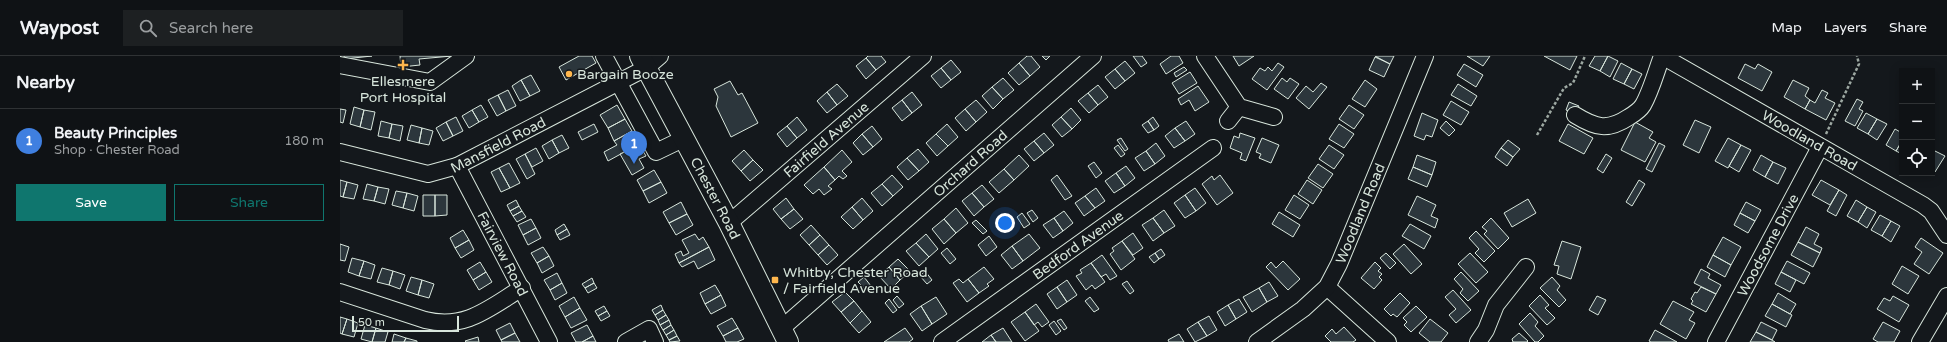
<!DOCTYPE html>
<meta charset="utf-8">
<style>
:root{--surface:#0f1215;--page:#1d2022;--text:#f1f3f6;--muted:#9b9ea0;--line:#2f3234;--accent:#0f766e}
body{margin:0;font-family:"Varela Round",sans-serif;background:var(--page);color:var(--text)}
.controls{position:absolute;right:12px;top:12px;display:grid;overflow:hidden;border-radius:0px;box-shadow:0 2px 10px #0003}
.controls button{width:36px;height:36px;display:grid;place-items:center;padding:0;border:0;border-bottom:1px solid var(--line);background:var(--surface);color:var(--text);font:20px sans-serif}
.scale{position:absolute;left:12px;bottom:10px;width:107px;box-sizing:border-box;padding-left:4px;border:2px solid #d8e6dc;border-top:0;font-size:11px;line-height:14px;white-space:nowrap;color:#d8e6dc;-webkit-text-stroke:3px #14181c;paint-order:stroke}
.you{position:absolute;left:665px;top:167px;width:14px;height:14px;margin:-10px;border:3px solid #fff;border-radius:50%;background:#1a73e8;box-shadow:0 0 0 6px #1a73e833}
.badge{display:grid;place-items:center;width:26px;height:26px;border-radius:50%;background:var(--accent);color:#fff;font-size:13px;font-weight:700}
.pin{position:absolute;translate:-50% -33px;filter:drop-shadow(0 1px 2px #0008)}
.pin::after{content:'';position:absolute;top:21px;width:14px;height:12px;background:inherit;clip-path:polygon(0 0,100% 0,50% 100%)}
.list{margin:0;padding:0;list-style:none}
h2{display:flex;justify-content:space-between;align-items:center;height:52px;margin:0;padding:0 16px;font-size:17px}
h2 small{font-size:13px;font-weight:400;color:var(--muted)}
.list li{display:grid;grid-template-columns:26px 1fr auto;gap:12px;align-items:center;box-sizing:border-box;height:64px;padding:0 16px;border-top:1px solid var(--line)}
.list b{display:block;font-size:15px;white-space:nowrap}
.list p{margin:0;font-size:13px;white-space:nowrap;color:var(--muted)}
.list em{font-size:13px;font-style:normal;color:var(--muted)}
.actions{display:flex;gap:8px;padding:12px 16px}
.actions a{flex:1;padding:9px 0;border:1px solid var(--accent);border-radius:0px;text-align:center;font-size:14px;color:var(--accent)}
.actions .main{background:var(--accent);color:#fff}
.icon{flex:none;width:22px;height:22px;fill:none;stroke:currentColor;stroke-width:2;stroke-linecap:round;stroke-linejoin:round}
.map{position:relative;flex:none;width:1607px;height:286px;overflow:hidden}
header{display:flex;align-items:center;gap:24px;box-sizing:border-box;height:56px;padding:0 20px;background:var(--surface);border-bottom:1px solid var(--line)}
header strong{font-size:19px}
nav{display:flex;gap:22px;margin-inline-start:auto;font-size:14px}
.search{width:280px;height:36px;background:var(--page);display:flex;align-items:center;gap:10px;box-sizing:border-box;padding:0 14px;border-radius:0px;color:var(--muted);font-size:15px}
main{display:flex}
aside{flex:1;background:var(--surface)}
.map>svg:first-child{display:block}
</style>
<header>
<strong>Waypost</strong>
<div class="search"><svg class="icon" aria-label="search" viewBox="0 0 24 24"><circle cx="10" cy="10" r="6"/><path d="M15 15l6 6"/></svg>Search here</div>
<nav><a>Map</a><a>Layers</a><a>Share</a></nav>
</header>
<main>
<aside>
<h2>Nearby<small></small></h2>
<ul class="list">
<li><span class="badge" style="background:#3f7fe0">1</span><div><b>Beauty Principles</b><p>Shop · Chester Road</p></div><em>180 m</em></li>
</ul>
<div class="actions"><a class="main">Save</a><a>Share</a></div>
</aside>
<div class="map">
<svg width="1607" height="286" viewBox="0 0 1607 286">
<rect width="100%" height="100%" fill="#14181c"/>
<path fill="#2c363c" stroke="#d8e6dc" d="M4,0H32L4,3Z
M60,0H112L79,3L80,9L61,11Z
M239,0H252L256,7L226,24L219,11Z
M528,0H541L546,6L536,14L526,2Z
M687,0H691L700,11L690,20L679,7Z
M702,0H710L706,4Z
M793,0H802L807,7L801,11Z
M831,0H839L843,7L826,18L820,8Z
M893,0H914L899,10Z
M1035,0H1054L1050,8Z
M1127,0H1150L1143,10Z
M1204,0H1237L1230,14Z
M1255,0H1268L1260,15L1249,10Z
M1268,0L1278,5L1270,21L1260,15Z
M1035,1L1050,8L1044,21L1029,14Z
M526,2L536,14L526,23L516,10Z
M611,4L621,16L611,24L601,12Z
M785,5L795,17L785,25L775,13Z
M679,7L690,20L679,29L668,17Z
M938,7L944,11L927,34L912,23L920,12L925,15L928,11L932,15Z
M1281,7L1292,13L1284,28L1273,23Z
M1124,8L1143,19L1136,31L1117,19Z
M1405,8L1415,13L1418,8L1432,16L1422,35L1398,22Z
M844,11L847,14L836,21L834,17Z
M601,12L611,24L601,32L591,20Z
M775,13L785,25L775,33L765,21Z
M1292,13L1302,18L1294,33L1284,28Z
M850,16L857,27L839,38L832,27Z
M191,19L200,35L190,40L181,24Z
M663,22L674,34L663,43L652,31Z
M942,22L947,26L950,22L959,28L948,43L934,33Z
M181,24L190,40L180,45L172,30Z
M1025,24L1037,33L1025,51L1012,43Z
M1453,24L1469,32L1465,40L1470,44L1465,53L1444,41Z
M390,25L398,39L402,37L418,67L391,81L376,50L378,41L374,33Z
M981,27L987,31L969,53L956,42L966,30L973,36Z
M497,28L508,40L497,49L487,36Z
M1118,28L1137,40L1131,50L1111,39Z
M758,29L768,41L758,49L748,37Z
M858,30L869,46L855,55L849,44L841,49L838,43Z
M652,31L663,43L653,53L642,40Z
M168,34L176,50L166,55L158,39Z
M1482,34L1488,37L1485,42L1495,47L1486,64L1465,53L1470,44L1475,47Z
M487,36L497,49L487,57L477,45Z
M572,36L582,49L572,57L562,44Z
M748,37L758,49L749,57L738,45Z
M158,39L166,55L157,60L148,44Z
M1517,43L1523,46L1519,53L1523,55L1515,70L1505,65Z
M562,44L572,57L562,65L552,52Z
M636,44L647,56L636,66L625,53Z
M1111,45L1129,56L1121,69L1103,59Z
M1229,46L1239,50L1235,58L1226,54Z
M141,49L148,61L139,66L132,54Z
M277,49L285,63L268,72L260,59Z
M1009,49L1024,59L1014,73L999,63Z
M14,51L24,54L20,71L10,68Z
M731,52L741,64L732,73L721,61Z
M0,53L6,54L3,67L0,66Z
M625,53L636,66L626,75L615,62Z
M24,54L35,56L31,74L20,71Z
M132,54L139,66L129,72L122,60Z
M1082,57L1098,64L1092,81L1086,79L1084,84L1074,80Z
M1526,57L1537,63L1528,78L1517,72Z
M116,61L123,75L113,80L106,66Z
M457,61L467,74L457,82L447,70Z
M721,61L732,73L722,81L712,69Z
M813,61L819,70L814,74L808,65Z
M285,63L292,75L274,85L268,72Z
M1537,63L1547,68L1537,84L1528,78Z
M1355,64L1371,71L1359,97L1343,89Z
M41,65L52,68L49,82L38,80Z
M808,65L814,74L808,77L802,69Z
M846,65L855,78L845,85L835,72Z
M1106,65L1115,74L1109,80L1100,72Z
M106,66L113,80L103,85L96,72Z
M1295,66L1313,76L1309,82L1316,86L1305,106L1281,94Z
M52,68L63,70L60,85L49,82Z
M254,68L258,76L242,84L238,76Z
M607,68L618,81L608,90L596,78Z
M999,68L1014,78L1004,92L989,83Z
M1228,68L1253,82L1244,98L1219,85Z
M71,69L82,72L79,87L67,84Z
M447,70L457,82L447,91L437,78Z
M532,70L542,83L533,91L522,78Z
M82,72L93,75L89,89L79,87Z
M835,72L845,85L834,92L825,80Z
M1555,73L1562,77V85L1556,95L1546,89Z
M292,75L299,88L268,105L264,96L277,89L274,85Z
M704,77L714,89L704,97L694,85Z
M900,77L915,82L906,105L900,103L902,97L890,92L894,80L899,82Z
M522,78L533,91L523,99L513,87Z
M596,78L608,90L597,100L586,87Z
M222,79L229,92L219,97L212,84Z
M781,82L788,93L785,95L777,84Z
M922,82L939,89L931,107L919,102L921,98L916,96Z
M1388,82L1401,89L1388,112L1375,105Z
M212,84L219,97L209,103L202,90Z
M1168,84L1180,93L1173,101L1161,92Z
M694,85L704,97L694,105L684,93Z
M1562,85V98L1556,95Z
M816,87L825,100L815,108L806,95Z
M1319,87L1325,90L1312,116L1306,113Z
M299,88L306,100L299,103L304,112L292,119L280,98Z
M778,89L785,98L781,101L774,92Z
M989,89L1004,99L994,113L979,103Z
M1401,89L1411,94L1399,116L1389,110Z
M196,92L203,105L192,111L185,98Z
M1161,92L1173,101L1167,110L1155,101Z
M578,93L589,106L579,115L567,102Z
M404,94L413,104L401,115L392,105Z
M502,94L512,106L502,115L507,120L503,123L499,120L495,124L484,111Z
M806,95L815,108L804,115L795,102Z
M1595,95L1605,100L1595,116L1592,114V100Z
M185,98L195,118L187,123L176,103Z
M1266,98L1272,102L1263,117L1257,113Z
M679,99L689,110L674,124L664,113Z
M1077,99L1096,106L1092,119L1073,111Z
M1421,99L1433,106L1425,121L1413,114Z
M567,102L579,115L568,124L557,111Z
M413,104L423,114L410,125L401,115Z
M754,106L762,117L756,122L748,110Z
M1433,106L1446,112L1438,128L1425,121Z
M169,107L180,127L170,132L159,112Z
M978,108L993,118L983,132L968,122Z
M786,110L795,122L785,130L776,117Z
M484,111L495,124L488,130L492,133L484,139L479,133L473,138L464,129Z
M1073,111L1092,119L1087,131L1068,123Z
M159,112L170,132L161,136L151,116Z
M664,113L674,124L659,137L649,126Z
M314,114L321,126L303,135L297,124Z
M776,117L785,130L774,137L765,125Z
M552,119L563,131L553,140L542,128Z
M717,119L732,140L725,144L711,124Z
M880,119L893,137L877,149L862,128L872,120L874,124Z
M0,124L7,126L3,141L0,140Z
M967,124L982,134L973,148L958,138Z
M1299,124L1305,128L1292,150L1286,146Z
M1481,124L1499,134L1490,149L1472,139Z
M7,126L18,129L14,143L3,141Z
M321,126L327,137L309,147L303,135Z
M27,128L38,131L34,145L23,143Z
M542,128L553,140L542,150L531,137Z
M642,129L654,143L644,151L632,137Z
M38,131L49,133L45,148L34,145Z
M756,132L765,145L755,152L745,140Z
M855,132L866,147L856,155L845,139Z
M1499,134L1507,139L1496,160L1487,155Z
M56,135L67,137L63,152L52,149Z
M67,137L78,140L74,155L63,152Z
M632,137L644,151L634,160L622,145Z
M83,139H95V160H83Z
M95,139H107V159L95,160Z
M845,139L856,155L845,162L834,147Z
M954,139L969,149L960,163L945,154Z
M745,140L755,152L744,160L735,147Z
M1077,140L1096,149L1091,160L1098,163L1095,172L1068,159Z
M446,142L454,153L441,163L433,153Z
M522,142L533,155L523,164L512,151Z
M1188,143L1196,157L1172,171L1164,157Z
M176,144L179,150L170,155L167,149Z
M1516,144L1527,151L1518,166L1507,160Z
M341,146L347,158L329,167L323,156Z
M1406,146L1421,154L1415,165L1400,157Z
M179,150L182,155L173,160L170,155Z
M512,151L523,164L513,173L501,161Z
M1527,151L1536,156L1527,172L1518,166Z
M616,152L628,167L616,177L604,163Z
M454,153L463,163L450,173L441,163Z
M692,154L698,162L693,166L687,157Z
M824,154L835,170L824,177L813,162Z
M182,155L186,161L177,166L173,160Z
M724,155L733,167L723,175L714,162Z
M939,156L960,169L953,181L932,168Z
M682,157L690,168L684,172L677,161Z
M1400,157L1415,165L1408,177L1394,169Z
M347,158L353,169L336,179L329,167Z
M1540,159L1551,165L1542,180L1531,174Z
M714,162L723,175L713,182L703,169Z
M813,162L824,177L813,185L802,169Z
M1151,162L1169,182L1158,193L1144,178L1147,175L1142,171Z
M191,163L196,172L183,179L178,169Z
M604,163L616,177L604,188L592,173Z
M636,164L647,175L643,178L632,167Z
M1551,165L1560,170L1551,186L1542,180Z
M224,168L227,173L217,179L215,174Z
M1070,168L1091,180L1084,193L1062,180Z
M471,169L480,179L469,189L460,179Z
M1466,171L1479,178L1474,188L1482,192L1480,197L1458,186Z
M196,172L201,182L188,189L183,179Z
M227,173L230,179L220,184L217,179Z
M123,174L129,184L115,192L110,182Z
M1136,175L1155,195L1144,206L1135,197L1139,193L1129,182Z
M793,177L803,192L793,199L782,185Z
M355,178L359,184L363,181L369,191L339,207L335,198L341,195L343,200L349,197L342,184Z
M586,178L598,193L589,201L576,187Z
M689,178L700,192L683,205L672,190Z
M480,179L489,189L478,199L469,189Z
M649,180L657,191L646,200L638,189Z
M1383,181L1401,191L1391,209L1373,199Z
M1581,182L1603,197L1589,218L1574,208L1582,196L1575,191Z
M129,184L134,194L121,202L115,192Z
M782,185L795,203L781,214L770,198L774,195L772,192Z
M1222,185L1241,191L1231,223L1217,218L1219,210L1214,209Z
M1458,186L1480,197L1473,211L1451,199Z
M576,187L589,201L579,210L566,195Z
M0,188L9,191L5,205L0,204Z
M1064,188L1082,208L1071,218L1053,198Z
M489,189L498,199L487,209L478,199Z
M672,190L683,205L672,213L661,199Z
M203,191L209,200L197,207L191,197Z
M369,191L375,204L358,213L354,205L342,211L339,207Z
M607,192L616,203L610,208L601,197Z
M821,193L825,199L819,203L815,197Z
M815,197L819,203L814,207L809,201Z
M1046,197L1056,207L1050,213L1040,202Z
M1130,197L1148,216L1136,227L1118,208Z
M762,199L777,220L770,224L766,218L761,221L751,207Z
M1373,199L1391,209L1385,221L1367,211Z
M209,200L214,210L202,217L197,207Z
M12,202L24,205L19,220L8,216Z
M558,203L570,215L560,224L549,211Z
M24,205L35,209L31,223L19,220Z
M943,205L960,223L948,234L926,211L931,206L936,212Z
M1447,205L1470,217L1464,228L1441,216Z
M140,206L146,216L133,224L127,214Z
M1035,206L1041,212L1038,215L1042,218L1039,221L1042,224L1034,233L1021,222Z
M751,207L765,226L755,233L752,229L746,234L736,220L742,217L740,214Z
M1562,210L1579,220L1568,238L1552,228Z
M549,211L560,224L551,233L539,220Z
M644,211L654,223L647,228L649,230L639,237L628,223Z
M42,212L53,215L49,229L37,226Z
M1361,213L1370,218L1368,222L1381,229L1376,238L1354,227Z
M53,215L65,219L60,233L49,229Z
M585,215L592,224L587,228L580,220Z
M146,216L152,226L139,234L133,224Z
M1121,216L1139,235L1128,245L1120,237L1123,233L1114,223Z
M1441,216L1456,224L1450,236L1435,228Z
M217,217L222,227L210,234L204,224Z
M71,221L82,224L78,239L66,235Z
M524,221L531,230L526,234L518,226Z
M1212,221L1220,230L1217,234L1226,244L1219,251L1200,232Z
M252,222L254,227L245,232L242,228Z
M619,223L623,227L628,223L639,237L627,246L613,227Z
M82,224L94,228L89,242L78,239Z
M727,224L737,239L727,246L717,231Z
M787,225L794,235L790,238L782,228Z
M929,226L938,240L927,246L919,232Z
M222,227L227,237L215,244L210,234Z
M254,227L257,232L248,237L245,232Z
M375,229L381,239L365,248L360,237Z
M717,231L727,246L717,253L707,238Z
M1361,231L1376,238L1366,256L1351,248L1353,245L1351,243L1355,236L1357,237Z
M919,232L927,246L912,256L903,241Z
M1113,234L1131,254L1116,267L1109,259L1116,253L1105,241Z
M505,236L514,245L501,256L492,246Z
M1060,237L1070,247L1057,261L1053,258L1051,260L1044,253Z
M1438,237L1456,248L1450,258L1432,248Z
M381,239L386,250L371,258L365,248Z
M1200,239L1209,249L1205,252L1215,262L1207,269L1189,250Z
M557,240L564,248L559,252L553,244Z
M1257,240L1266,244L1258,259L1249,254Z
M1553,240L1569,249L1559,266L1537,253L1544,242L1550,245Z
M234,241L240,252L225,261L219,250Z
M596,241L607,258L592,268L581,250Z
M750,241L759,253L754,256L745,245Z
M549,243L557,254L553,257L545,247Z
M899,243L907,256L896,263L888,249Z
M514,245L522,255L510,267L501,256Z
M1333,245L1354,256L1349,264L1355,267L1346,283L1320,268Z
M696,248L709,266L702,271L698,266L694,269L685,256Z
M1432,248L1452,259L1446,271L1425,260Z
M321,249L323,254L315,259L312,254Z
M888,249L896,263L885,270L877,256Z
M264,250L267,255L258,260L255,255Z
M581,250L592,268L582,275L570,258Z
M1076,250L1087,261L1071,276L1064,269L1067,266L1063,262Z
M240,252L247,264L231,272L225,261Z
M323,254L326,259L318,264L315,259Z
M267,255L270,260L261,265L258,260Z
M522,255L531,266L519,277L510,267Z
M685,256L699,275L685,285L671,266Z
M1190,257L1198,266L1195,270L1204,280L1198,286H1195L1179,268Z
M326,259L329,264L320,269L318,264Z
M869,260L877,274L867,280L858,266Z
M0,261L7,263L2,278L0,277Z
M392,262L398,272L383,280L377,270Z
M7,263L18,267L14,281L2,278Z
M721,263L727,272L724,274L717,265Z
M1090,263L1108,277L1101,286H1090L1079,277Z
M329,264L331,269L323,274L320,269Z
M714,265L721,275L716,279L709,269Z
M858,266L867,280L855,286L847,273Z
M1421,266L1437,274L1432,284L1416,276Z
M1543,266L1560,275L1554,286H1538L1533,283Z
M170,267L175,277L161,284L156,274Z
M25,269L36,272L32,286L21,283Z
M247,269L253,280L242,286H236L231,277Z
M331,269L334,274L326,279L323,274Z
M1004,271L1016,284L1013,286H991L985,280L992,273L996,278Z
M36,272L48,276L45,286H32Z
M398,272L404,283L397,286H386L383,280Z
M565,272L573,283L569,286H544Z
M663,272L672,286H656L651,279Z
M334,274L337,280L329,284L326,279Z
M1315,274L1337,286H1311L1309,285Z
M1416,276L1432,284L1435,286H1410Z
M175,277L180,286H162L161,284Z
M1179,277L1188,285L1187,286H1173L1172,283Z
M54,278L66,282L64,286H52Z
M839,278L844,286H829L828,284Z
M651,279L656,286H642Z
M253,280L256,286H242Z
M337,280L340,285L330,286L329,284Z
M138,281L139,286H126L125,285Z
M66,282L77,285V286H64Z"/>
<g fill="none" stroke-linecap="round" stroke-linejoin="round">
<g stroke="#d8e6dc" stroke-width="18">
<g id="minor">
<path d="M264,0L316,96L343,83"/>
<path d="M865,0L899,51L934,61"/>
<path id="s1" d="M1322,0L1583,149L1591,155L1607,179"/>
<path d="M0,9L90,26L126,0"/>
<path d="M1235,59C1256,72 1268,75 1289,61C1294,58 1300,54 1303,49C1311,35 1316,16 1322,0"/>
<path d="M888,65L899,51"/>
<path id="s2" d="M0,96L88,118L117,110L306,12L320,0"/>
<path id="s3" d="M117,110L209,286"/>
<path id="s4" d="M389,167L583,0"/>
<path d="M987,231L1048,286"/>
<path d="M0,236L85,264C126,274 149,252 182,232"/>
<path id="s5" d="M442,272L753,0"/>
<path d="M286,286L309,273L315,286"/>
<path id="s6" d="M602,286L873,92"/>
<path id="s7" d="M917,286L963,253L987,231L999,208L1085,0"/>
<path d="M1138,286L1146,274L1156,249L1186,211"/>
<path id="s8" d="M1376,286L1480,91"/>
<path d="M1580,286L1607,240"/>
</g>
</g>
<g stroke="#d8e6dc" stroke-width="22">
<g id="major">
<path id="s9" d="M300,0L389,167L448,286"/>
</g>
</g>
<path stroke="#9da8a2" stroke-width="2.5" stroke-dasharray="3 2" stroke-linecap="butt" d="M1486,78L1519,8L1517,0
M1197,79L1224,32L1233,27L1245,0"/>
<use href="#minor" stroke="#14181c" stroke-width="16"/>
<use href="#major" stroke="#14181c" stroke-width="20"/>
</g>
<g fill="#ffb74d" stroke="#14181c" stroke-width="1.5">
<path d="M61 3h4v4h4v4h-4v4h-4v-4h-4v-4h4z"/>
<circle cx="229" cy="18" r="4"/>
<rect x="431" y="220" width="8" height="8" rx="2"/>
</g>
<g text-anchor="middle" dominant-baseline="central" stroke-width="3" stroke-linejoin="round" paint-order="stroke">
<g font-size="14" fill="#d8e6dc" stroke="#14181c" text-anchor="start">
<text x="237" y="18">Bargain Booze</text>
<text x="63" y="25" text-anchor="middle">Ellesmere<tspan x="63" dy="16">Port Hospital</tspan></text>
<text x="443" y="216">Whitby, Chester Road<tspan x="443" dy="16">/ Fairfield Avenue</tspan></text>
</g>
<g font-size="14" fill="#d8e6dc" stroke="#14181c">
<text stroke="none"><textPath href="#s4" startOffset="128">Fairfield Avenue</textPath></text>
<text stroke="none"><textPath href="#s1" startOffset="170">Woodland Road</textPath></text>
<text stroke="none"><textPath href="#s2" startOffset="167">Mansfield Road</textPath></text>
<text stroke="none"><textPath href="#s5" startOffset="250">Orchard Road</textPath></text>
<text stroke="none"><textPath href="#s9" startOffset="161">Chester Road</textPath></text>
<text stroke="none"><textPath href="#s7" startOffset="170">Woodland Road</textPath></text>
<text stroke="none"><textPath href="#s6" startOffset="167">Bedford Avenue</textPath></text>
<text stroke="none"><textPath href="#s8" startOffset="110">Woodsome Drive</textPath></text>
<text stroke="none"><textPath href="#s3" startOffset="99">Fairview Road</textPath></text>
</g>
</g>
</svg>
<div class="controls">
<button>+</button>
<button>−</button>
<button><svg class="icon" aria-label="locate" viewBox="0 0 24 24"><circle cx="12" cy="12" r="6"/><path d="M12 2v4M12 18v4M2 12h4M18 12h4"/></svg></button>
</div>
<div class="scale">50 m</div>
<div class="you"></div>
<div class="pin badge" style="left:294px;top:108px;background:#3f7fe0">1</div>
</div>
</main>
